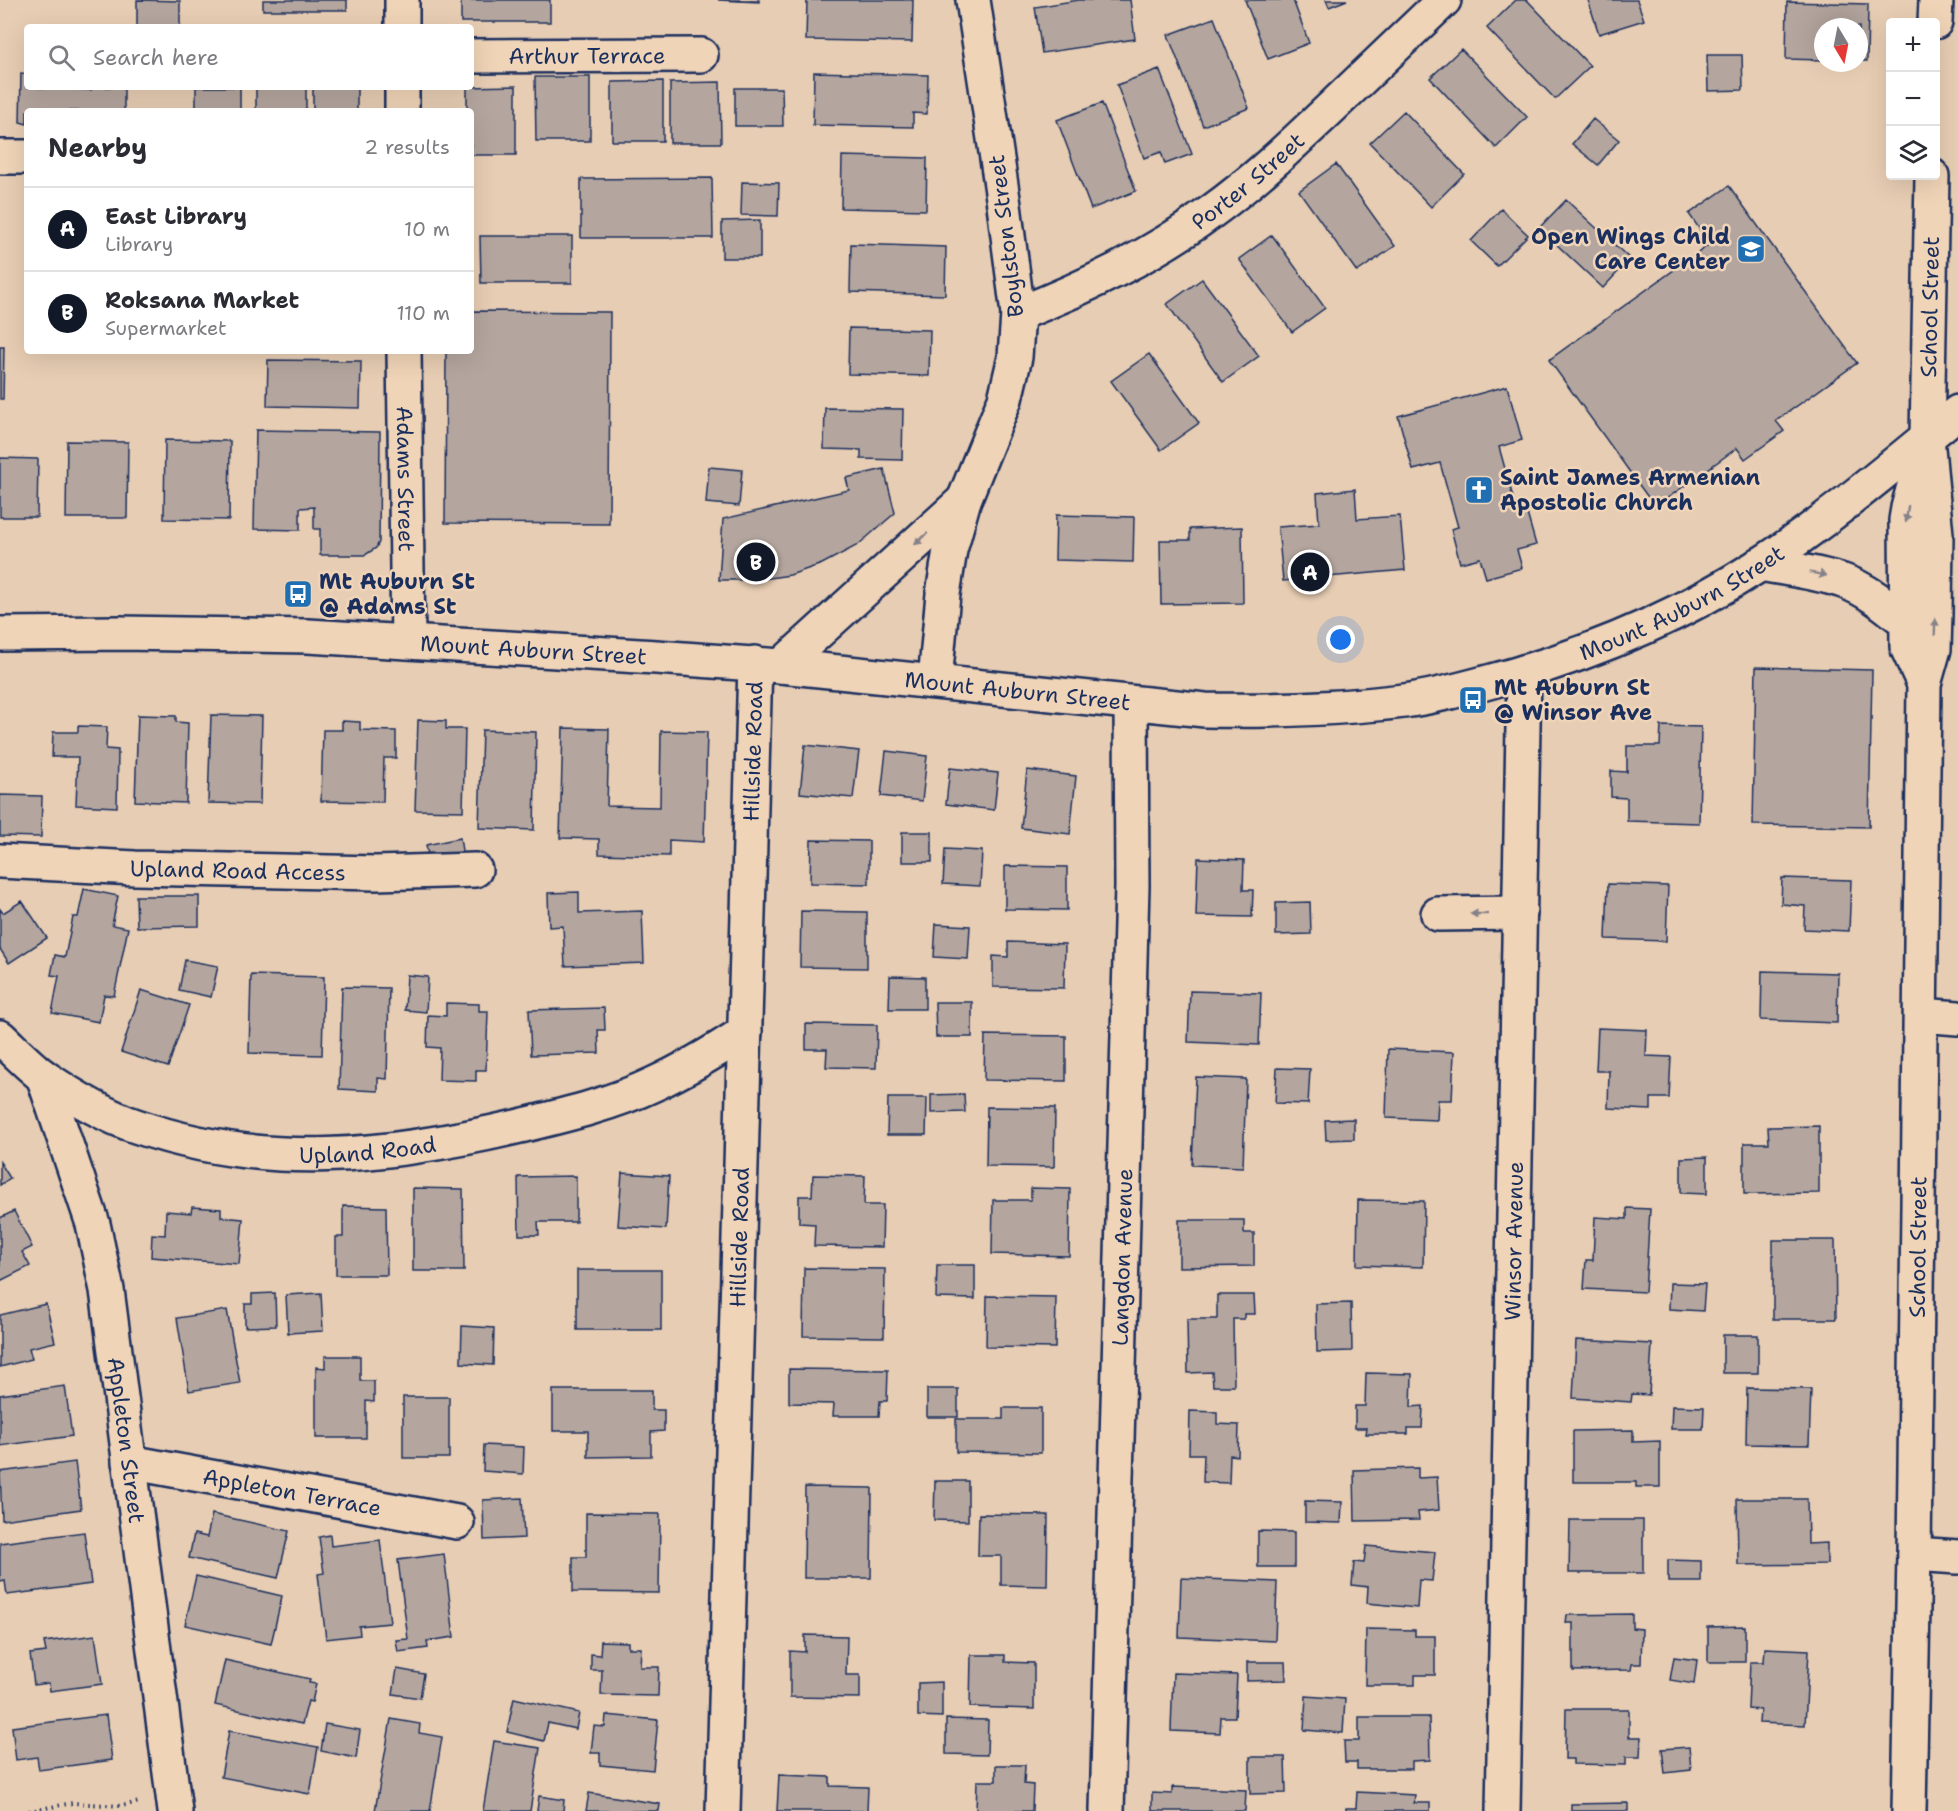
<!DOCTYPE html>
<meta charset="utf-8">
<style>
:root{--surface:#fff;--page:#f7f7f7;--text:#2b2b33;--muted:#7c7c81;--line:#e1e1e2;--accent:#111827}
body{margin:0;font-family:"Shantell Sans",sans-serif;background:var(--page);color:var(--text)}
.controls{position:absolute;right:18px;top:18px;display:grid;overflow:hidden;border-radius:6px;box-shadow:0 6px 24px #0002}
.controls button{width:54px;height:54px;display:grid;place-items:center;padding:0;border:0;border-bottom:2px solid var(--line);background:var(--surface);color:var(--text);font:30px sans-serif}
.compass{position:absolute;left:1814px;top:18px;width:54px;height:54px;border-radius:50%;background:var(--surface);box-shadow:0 6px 24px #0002;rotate:170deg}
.you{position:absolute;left:1341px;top:640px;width:21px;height:21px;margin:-15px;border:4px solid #fff;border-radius:50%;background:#1a73e8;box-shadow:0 0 0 9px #1a73e833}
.badge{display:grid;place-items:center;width:39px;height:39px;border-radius:50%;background:var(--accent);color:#fff;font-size:20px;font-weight:700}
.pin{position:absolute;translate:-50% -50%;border:3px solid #fff;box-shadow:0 2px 6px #0006}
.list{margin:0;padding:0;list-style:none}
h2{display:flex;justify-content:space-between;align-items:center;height:78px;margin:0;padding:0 24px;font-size:26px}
h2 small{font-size:20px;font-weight:400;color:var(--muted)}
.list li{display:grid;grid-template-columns:39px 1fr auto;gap:18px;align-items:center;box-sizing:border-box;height:84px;padding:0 24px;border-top:2px solid var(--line)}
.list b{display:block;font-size:22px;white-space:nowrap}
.list p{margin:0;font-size:20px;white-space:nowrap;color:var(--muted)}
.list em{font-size:20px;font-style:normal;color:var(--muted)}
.icon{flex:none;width:33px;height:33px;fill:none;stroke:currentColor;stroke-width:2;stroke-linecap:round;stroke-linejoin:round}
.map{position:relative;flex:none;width:1958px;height:1811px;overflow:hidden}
.search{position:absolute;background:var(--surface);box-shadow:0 6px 24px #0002;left:24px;top:24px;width:450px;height:66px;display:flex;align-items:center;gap:15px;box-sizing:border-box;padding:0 21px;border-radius:6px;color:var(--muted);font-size:22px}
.panel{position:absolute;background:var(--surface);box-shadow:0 6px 24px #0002;left:24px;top:108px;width:450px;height:246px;border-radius:6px}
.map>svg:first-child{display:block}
</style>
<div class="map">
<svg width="1958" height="1811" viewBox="0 0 1958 1811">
<rect width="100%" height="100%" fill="#e7cdb3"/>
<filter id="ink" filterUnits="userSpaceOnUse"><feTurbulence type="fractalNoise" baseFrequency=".0167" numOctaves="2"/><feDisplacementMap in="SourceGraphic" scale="12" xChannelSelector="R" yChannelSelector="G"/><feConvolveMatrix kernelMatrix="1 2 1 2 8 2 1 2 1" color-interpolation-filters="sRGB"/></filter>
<g filter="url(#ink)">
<path fill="#b4a69e" stroke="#1b2f5e" stroke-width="1.5" d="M137,0L180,1V27H137Z
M263,0H347V10H263Z
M461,0H550V22H461Z
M718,0H759V2Z
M807,0H913L912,42L806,40Z
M1079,0H1130L1135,39L1042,53L1035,7Z
M1245,0H1293L1309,43L1268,59Z
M1326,0H1347L1329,7Z
M1516,0H1527L1590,66L1555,99L1487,28Z
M1588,0H1637L1644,20L1599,34Z
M1787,2L1868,4L1867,61H1859V27H1823V60L1786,59Z
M1214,18L1249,108L1203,126L1168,35Z
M1461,49L1527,117L1496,148L1430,78Z
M1707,55H1742L1743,90L1708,91Z
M1159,69L1192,154L1165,164L1161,152L1144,158L1117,85Z
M814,72L928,75L927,114L913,113V127L813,125Z
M21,73L27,74V87L91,90V87H124V111H27V124L20,122Z
M535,77H590V141H536Z
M663,81V141H612V82Z
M720,82L721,143H670V83Z
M516,86V155H471V111H467V87Z
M196,87H240V111H196Z
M256,87H306V111H256Z
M313,87H357V111H313Z
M735,88H782L783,126H735Z
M1102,103L1136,191L1091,209L1057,120Z
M1404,111L1464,174L1431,207L1370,143Z
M1593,119L1619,140L1598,165L1572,144Z
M842,156L927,158L926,210L841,208Z
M1336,164L1395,246L1357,272L1299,191Z
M712,178L713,238H581V179Z
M742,182L779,183L778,216L741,215Z
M1729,186L1857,363L1776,421L1784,431L1745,459L1737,448L1655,507L1549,360L1710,244L1689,214Z
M1566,200L1630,259L1603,288L1539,228Z
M1501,209L1528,235L1497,266L1471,241Z
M760,220V258H722V221Z
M1272,235L1325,308L1292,332L1239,259Z
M480,236H572V283H481Z
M851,244L946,247L945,295L850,292Z
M1202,279L1259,356L1223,382L1167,304Z
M471,311L610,312L609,524L445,523L446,351H471Z
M849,328L930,330L929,376L848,374Z
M0,347H4L3,399H0Z
M1149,354L1199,423L1161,450L1111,381Z
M268,360L361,361L360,408L267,406Z
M1507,386L1522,440L1499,447L1517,512L1526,510L1536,545L1517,550L1522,568L1486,578L1480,558L1460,563L1451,529L1458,527L1440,463L1413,470L1398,416Z
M825,408L903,409L902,460L861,459V450L824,449Z
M256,430L380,432L379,542L376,548L365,555H320V529H314V507L300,508V530L254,529Z
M165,440L230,441L229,520L164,519Z
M67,441L128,442L127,518H66Z
M0,458L38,459L37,517H0Z
M709,467L742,470L739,506L706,503Z
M884,469L895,513L858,545L822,564L790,575L756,580H719L723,519L849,490L846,478Z
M1355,489L1357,519L1400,516L1405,570L1283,581L1278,527L1319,524L1317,493Z
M1056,515L1134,517L1133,562L1055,560Z
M1242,527L1243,603L1161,604L1160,540H1190V529Z
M1756,667L1872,670L1869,827L1753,825Z
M138,715L176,716V722L188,723L186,803L135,801Z
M211,715L262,716L260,804L208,803Z
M418,720L446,721V729H465L463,811L415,810Z
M342,721L360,722V730L396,731V758H384L383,802L321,801L323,730H342Z
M78,726L107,727L106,749L118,750L117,807L76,805L78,757H52L53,732H78Z
M1661,726L1701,727L1699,823L1627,821V798L1611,797V771L1627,772V746H1660Z
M563,728L609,729L607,806L660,807L661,731L707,732L704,842L669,840V856L599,854V839L560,838Z
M482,730L536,732L534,830L479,828Z
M805,745L859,751L853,798L800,793Z
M886,751L927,756L922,801L881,796Z
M950,768L998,773L994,810L946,804Z
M1027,770L1076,776L1070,834L1021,828Z
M0,795L42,796L41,837L0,836Z
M902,832H932V862H902Z
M460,838L463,857L430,864L426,845Z
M811,840L869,841V884L810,883Z
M945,849L982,851L980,886L943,884Z
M1198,858L1244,860L1243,890H1253L1252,917L1196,916Z
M1005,866L1067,867V910L1005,909Z
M1782,878L1851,880L1849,931L1804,929L1805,906L1781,904Z
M1608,884L1668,886L1666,941L1606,939Z
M84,889L118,896L112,925L128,928L114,996L104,995L99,1022L52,1013L59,976L51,975L55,955L65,957L73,917H78Z
M579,892V913L642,911L644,963L565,966L563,926L549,927L548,893Z
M136,896H199V926L137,927Z
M22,901L47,938L9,963L0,949V909L3,913Z
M1310,902L1311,934L1276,935V903Z
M801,911L867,912V968L800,967Z
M936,924L970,926L968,959L934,957Z
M1008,942L1065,944L1064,988L993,987V956L1008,957Z
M185,960L218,966L211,997L179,990Z
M1762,971L1838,973L1837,1023L1761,1020Z
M251,975L324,977L322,1055L249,1053Z
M407,975L428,977L426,1012L405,1010Z
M890,976L925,977V1009H889Z
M342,987L389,988L387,1079L378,1078V1091L339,1089Z
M141,990L189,1005L168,1067L121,1052Z
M1190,991L1261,993L1259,1045L1188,1042Z
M935,1002H972V1037H936Z
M446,1003L479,1004V1011H488L486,1070H476V1081L439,1080L440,1048L427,1047L428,1015L446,1016Z
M604,1008L605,1030H598L599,1053L531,1055L529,1010Z
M806,1024L877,1025L876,1068L826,1067L827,1049H806Z
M1598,1028L1647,1030L1646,1056L1671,1057L1669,1098H1651V1110L1608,1108L1609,1071H1596Z
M985,1035L1066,1036V1081L984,1080Z
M1388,1049L1454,1052L1452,1100H1438L1437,1120L1386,1118Z
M1277,1068L1310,1069L1308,1104L1275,1103Z
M1196,1077L1246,1079L1243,1167L1192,1165Z
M964,1094L965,1112L931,1113V1095Z
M888,1098H927L926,1135H887Z
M987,1107L1055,1108L1054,1167L986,1166Z
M1354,1119V1139L1326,1140L1325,1120Z
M1819,1126V1193L1744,1194V1143H1769L1768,1127Z
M1707,1157V1194L1681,1193V1158Z
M0,1162L10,1178L0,1185Z
M622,1173L669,1176L666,1229L618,1226Z
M813,1175L865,1176L864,1205H883L882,1247L814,1246L815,1224L799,1223V1196H812Z
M576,1176V1222H538L539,1235H519L518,1177Z
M413,1188L463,1189L464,1271H413Z
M1031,1188L1070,1189L1069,1256L992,1254L993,1200H1031Z
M1358,1200L1424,1201L1423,1267L1357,1265Z
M343,1206L386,1207L387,1275H336V1237H343Z
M192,1207L221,1209V1217L243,1219L239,1264L151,1257L152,1234L165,1235L166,1211L191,1213Z
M1627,1208L1650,1209L1645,1292L1584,1289L1586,1260H1593L1595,1217L1627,1219Z
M14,1211L32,1247L22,1252L30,1266L0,1281V1218Z
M1179,1220H1244V1233H1254V1266L1179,1267Z
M1773,1240H1835L1836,1319H1773Z
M937,1265H975V1299L936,1298Z
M804,1268L885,1269L884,1337L803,1336Z
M577,1270H661V1330H577Z
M1670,1283L1705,1284L1703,1311L1669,1309Z
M275,1293L276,1326L245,1327V1304H252V1294Z
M321,1293L323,1331L288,1333L286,1295Z
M1217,1295H1254L1255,1314H1244V1319H1233L1234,1386H1213L1212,1372L1188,1373L1187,1319H1217Z
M987,1296L1056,1297L1055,1348L986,1347Z
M1351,1303L1352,1351L1317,1352L1316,1304Z
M46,1304L55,1342L29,1348L32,1359L0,1367V1315Z
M227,1310L240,1383L189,1391L177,1318Z
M462,1326L494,1328L493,1365L461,1363Z
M1723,1335H1758V1373H1723Z
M1576,1340L1652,1344L1649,1395L1632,1394L1631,1402L1573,1398Z
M325,1356H360V1381H374V1402L366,1401V1438H316V1367L325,1368Z
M789,1369L888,1370L887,1401H880L879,1416H833L834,1404L789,1403Z
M1366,1373L1412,1374L1411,1407L1423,1406L1422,1428H1408V1434H1366L1367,1428H1355V1406H1365Z
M65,1386L72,1436L0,1446V1395Z
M1747,1388L1811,1389L1809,1445L1746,1444Z
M927,1389H958V1417H927Z
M553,1390H652V1410H664V1431L651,1432V1456L588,1457V1431H553Z
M403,1397H449V1458H403Z
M1672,1406L1704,1407L1703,1429H1671Z
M1003,1408H1041V1453L956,1452V1419H1003Z
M1190,1411L1217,1412V1424L1239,1425L1238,1456L1230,1455L1229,1483L1203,1482L1204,1454H1189Z
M1633,1430V1442L1660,1441V1487H1636V1482H1573V1431Z
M484,1445L524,1447L523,1474L483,1471Z
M75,1462L81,1509L2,1520L0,1472Z
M1418,1468V1478L1437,1477L1439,1510L1418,1512L1419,1520L1355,1521L1354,1470Z
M935,1481H968V1521L934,1520Z
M805,1487L872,1488L871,1578H804Z
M522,1498L524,1538L484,1540L483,1500Z
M1737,1499H1807L1808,1544L1827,1543V1564L1738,1565Z
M1305,1501L1342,1502L1341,1523L1305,1522Z
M586,1513L660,1514L659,1593L573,1592V1557H586Z
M212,1514L289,1531L278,1578L189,1558L194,1534L207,1537Z
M979,1514L1048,1515L1047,1586L1001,1585V1556H978Z
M1570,1520H1643V1573H1569Z
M1258,1531L1294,1532V1567H1258Z
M84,1532L91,1584L7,1595L5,1581L0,1582V1543Z
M330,1535L331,1546L380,1540L390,1623L359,1626L360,1635L326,1639L318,1574L324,1573L319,1537Z
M1366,1546L1435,1552L1432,1581L1419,1580L1417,1608L1367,1603L1368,1587L1352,1585L1354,1562L1364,1563Z
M444,1554L454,1637L427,1641L428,1648L398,1652L396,1640L408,1639L398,1560Z
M1668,1560L1701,1561V1582H1668Z
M196,1576L282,1596L271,1644L185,1625Z
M1181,1578L1277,1582L1275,1641L1179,1637Z
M1632,1614V1628L1642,1629L1641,1664H1632L1631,1670L1573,1671V1623H1566L1567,1615Z
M1745,1626V1662H1708V1627Z
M1366,1629L1415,1630V1636H1435V1675H1415V1685H1365Z
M95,1635L102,1684L50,1691L49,1683L34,1685L30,1654L46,1652L44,1642Z
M805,1635L847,1636L846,1675H860V1698L790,1697V1651L805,1652Z
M601,1641L628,1642V1648H641L640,1667H659L658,1696L601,1695L602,1670H591V1654L600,1655Z
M1765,1648L1809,1650L1805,1725L1759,1723L1760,1710L1748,1709L1750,1662H1764Z
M971,1655H1005V1662L1034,1663V1709L970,1707Z
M1674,1657L1697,1660L1694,1684L1670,1680Z
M225,1660L310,1679L309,1683L316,1684L312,1702L308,1701L302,1724L215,1705Z
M1247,1662H1285L1286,1680L1247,1681Z
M397,1669L424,1674L420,1698L393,1694Z
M1173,1673L1237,1675L1235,1717H1221L1220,1733L1171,1731Z
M942,1682V1717L918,1716V1683Z
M1306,1696L1345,1699L1343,1733L1304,1730Z
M514,1698L579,1713L576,1729L548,1723L544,1741L507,1732Z
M1566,1709H1629V1737H1641L1640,1757H1626V1765L1573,1764V1759H1565Z
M106,1715L112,1760L39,1770L37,1757L16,1760L12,1727Z
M606,1715L658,1720L653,1770L600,1765V1753H591L594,1726L605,1727Z
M1359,1717H1429L1430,1760L1412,1761V1769H1357V1762H1345L1344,1741H1359Z
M391,1719L420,1724L419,1733L442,1737L430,1811H375Z
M946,1719L988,1720L987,1755L946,1754Z
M325,1724L360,1730L356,1758L321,1751Z
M229,1731L318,1747L310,1794L221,1777Z
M494,1741L540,1748L530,1811H483Z
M1689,1747L1691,1770L1665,1773L1662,1749Z
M1250,1757H1285L1286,1793L1250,1794Z
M996,1765H1025L1024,1784L1033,1785L1032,1811H976L977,1781H996Z
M779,1775L830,1777V1786L868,1787L867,1811H777Z
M1172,1787L1246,1790L1245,1811H1152V1793L1172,1794Z
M1357,1792L1415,1795L1414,1803H1430V1811H1346V1808H1356Z
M589,1793L660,1804L659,1811H586Z
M539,1796L564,1800L563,1811H537Z
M1628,1803V1811H1571V1804Z"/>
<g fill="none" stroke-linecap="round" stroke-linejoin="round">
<g stroke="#1b2f5e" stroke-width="38">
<g id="minor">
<path d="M1935,22L1936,0"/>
<path d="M402,27V0"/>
<path id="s1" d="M471,56L701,55"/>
<path d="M402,87V111"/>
<path d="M0,157H27"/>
<path id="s2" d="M1018,314C1086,287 1152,256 1211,212C1254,181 1293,144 1332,107C1369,72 1406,36 1444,0"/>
<path id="s3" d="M404,351L408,641"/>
<path d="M1922,456L1908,508L1906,520L1907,647L1924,684"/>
<path d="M781,666L964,500"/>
<path d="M935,681L943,594L950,550L964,500L1005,399L1015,357L1018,314L1004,205L973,0"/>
<path id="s4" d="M0,861L135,868L376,873L475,870"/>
<path d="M1438,914L1520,913"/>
<path d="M1921,1015L1958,1018"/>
<path id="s5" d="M0,1037C14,1050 28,1065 44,1077C72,1096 103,1115 136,1126C267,1171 388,1157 520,1126C565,1115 612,1104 654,1084C686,1069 716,1051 745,1032"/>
<path id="s6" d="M43,1076L93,1224L107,1290L175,1811"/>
<path id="s7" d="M129,1462L457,1522"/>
<path d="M1914,1554L1958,1557"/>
<path id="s8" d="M723,1811L755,663"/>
<path id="s9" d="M1107,1811L1132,886L1131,703"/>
<path id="s10" d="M1503,1811L1524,672"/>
<path id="s11" d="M1909,1811L1914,1554L1924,684L1934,649L1935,613L1936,535L1927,437L1932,176"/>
</g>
</g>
<g stroke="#1b2f5e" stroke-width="38">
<g id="major">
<path d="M1760,564C1788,569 1816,572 1843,581C1866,589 1886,605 1905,621"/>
<path id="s12" d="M0,634L120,633L308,636L656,657L781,666L1205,710C1272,711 1338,709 1404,701C1434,697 1463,689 1492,681C1586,656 1679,617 1761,564C1830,519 1894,464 1958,412"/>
</g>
</g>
<path stroke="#1b2f5e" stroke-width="4" stroke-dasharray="1.5 4.5" stroke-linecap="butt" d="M29,1811L73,1803L121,1806L140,1802"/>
<use href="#minor" stroke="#f0d4b7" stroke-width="33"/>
<use href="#major" stroke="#f0d4b7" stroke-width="33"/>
</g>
<defs><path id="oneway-solid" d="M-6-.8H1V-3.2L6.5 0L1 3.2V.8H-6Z" transform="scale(1.5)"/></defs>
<g fill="#86828a">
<use href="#oneway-solid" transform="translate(1907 514) rotate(98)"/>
<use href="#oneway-solid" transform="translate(921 539) rotate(138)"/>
<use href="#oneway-solid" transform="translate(1818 574) rotate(12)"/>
<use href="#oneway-solid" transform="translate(1935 627) rotate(-88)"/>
<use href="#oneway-solid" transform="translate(1479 914) rotate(180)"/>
</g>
</g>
<defs>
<g id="school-square" transform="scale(1.5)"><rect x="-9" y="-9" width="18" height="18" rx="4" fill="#1f6fb2" stroke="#f0d4b7"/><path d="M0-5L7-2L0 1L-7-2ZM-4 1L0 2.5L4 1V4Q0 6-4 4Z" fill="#fff"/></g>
<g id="church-square" transform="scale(1.5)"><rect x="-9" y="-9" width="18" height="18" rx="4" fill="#1f6fb2" stroke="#f0d4b7"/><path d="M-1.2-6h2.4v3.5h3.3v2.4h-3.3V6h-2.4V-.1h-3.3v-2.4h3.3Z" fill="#fff"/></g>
<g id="bus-square" transform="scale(1.5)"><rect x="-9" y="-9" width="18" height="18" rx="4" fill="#1f6fb2" stroke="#f0d4b7"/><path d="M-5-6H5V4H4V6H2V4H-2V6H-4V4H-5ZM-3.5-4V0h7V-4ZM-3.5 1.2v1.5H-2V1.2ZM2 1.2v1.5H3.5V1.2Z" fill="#fff"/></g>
</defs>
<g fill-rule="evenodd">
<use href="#school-square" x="1751" y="249"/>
<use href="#church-square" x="1479" y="490"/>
<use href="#bus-square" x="298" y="594"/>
<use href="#bus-square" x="1473" y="700"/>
</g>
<g text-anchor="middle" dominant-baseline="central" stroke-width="5" stroke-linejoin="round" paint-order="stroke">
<g font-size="22" fill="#1b2f5e" stroke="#f0d4b7">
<text stroke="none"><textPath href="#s1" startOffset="116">Arthur Terrace</textPath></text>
<text stroke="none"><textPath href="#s2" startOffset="267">Porter Street</textPath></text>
<text transform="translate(1006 236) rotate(-97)">Boylston Street</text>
<text stroke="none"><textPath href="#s11" startOffset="1506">School Street</textPath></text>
<text stroke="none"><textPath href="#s3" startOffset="128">Adams Street</textPath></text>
<text stroke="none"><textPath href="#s12" startOffset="1704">Mount Auburn Street</textPath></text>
<text stroke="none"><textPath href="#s12" startOffset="534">Mount Auburn Street</textPath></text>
<text stroke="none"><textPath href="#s12" startOffset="1020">Mount Auburn Street</textPath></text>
<text stroke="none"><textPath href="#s8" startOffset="1060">Hillside Road</textPath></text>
<text stroke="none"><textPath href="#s4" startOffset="238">Upland Road Access</textPath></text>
<text stroke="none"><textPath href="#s5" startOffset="399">Upland Road</textPath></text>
<text stroke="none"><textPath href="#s8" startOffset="574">Hillside Road</textPath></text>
<text stroke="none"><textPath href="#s10" startOffset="570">Winsor Avenue</textPath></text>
<text stroke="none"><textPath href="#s11" startOffset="564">School Street</textPath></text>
<text stroke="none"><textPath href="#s9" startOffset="554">Langdon Avenue</textPath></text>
<text stroke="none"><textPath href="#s6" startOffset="375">Appleton Street</textPath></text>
<text stroke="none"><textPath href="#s7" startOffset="166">Appleton Terrace</textPath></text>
</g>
<g font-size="22" font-weight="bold" fill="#1b2f5e" stroke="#f0d4b7" text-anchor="start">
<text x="1730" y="236" text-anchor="end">Open Wings Child<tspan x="1730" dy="25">Care Center</tspan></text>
<text x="1500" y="477">Saint James Armenian<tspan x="1500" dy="25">Apostolic Church</tspan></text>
<text x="319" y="581">Mt Auburn St<tspan x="319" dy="25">@ Adams St</tspan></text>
<text x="1494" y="687">Mt Auburn St<tspan x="1494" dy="25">@ Winsor Ave</tspan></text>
</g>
</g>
</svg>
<div class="controls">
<button>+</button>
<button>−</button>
<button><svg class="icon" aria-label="layers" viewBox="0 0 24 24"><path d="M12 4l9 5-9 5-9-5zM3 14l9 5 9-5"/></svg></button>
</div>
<svg class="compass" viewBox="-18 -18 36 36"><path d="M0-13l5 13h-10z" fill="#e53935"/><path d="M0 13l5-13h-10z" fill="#7c7c81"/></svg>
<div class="you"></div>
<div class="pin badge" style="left:1310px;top:572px">A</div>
<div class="pin badge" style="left:756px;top:562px">B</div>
<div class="search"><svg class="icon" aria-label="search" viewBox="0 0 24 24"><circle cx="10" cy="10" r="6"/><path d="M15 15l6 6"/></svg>Search here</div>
<section class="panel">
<h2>Nearby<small>2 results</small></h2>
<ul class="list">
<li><span class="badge">A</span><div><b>East Library</b><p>Library</p></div><em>10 m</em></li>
<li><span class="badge">B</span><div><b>Roksana Market</b><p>Supermarket</p></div><em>110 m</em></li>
</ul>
</section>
</div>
